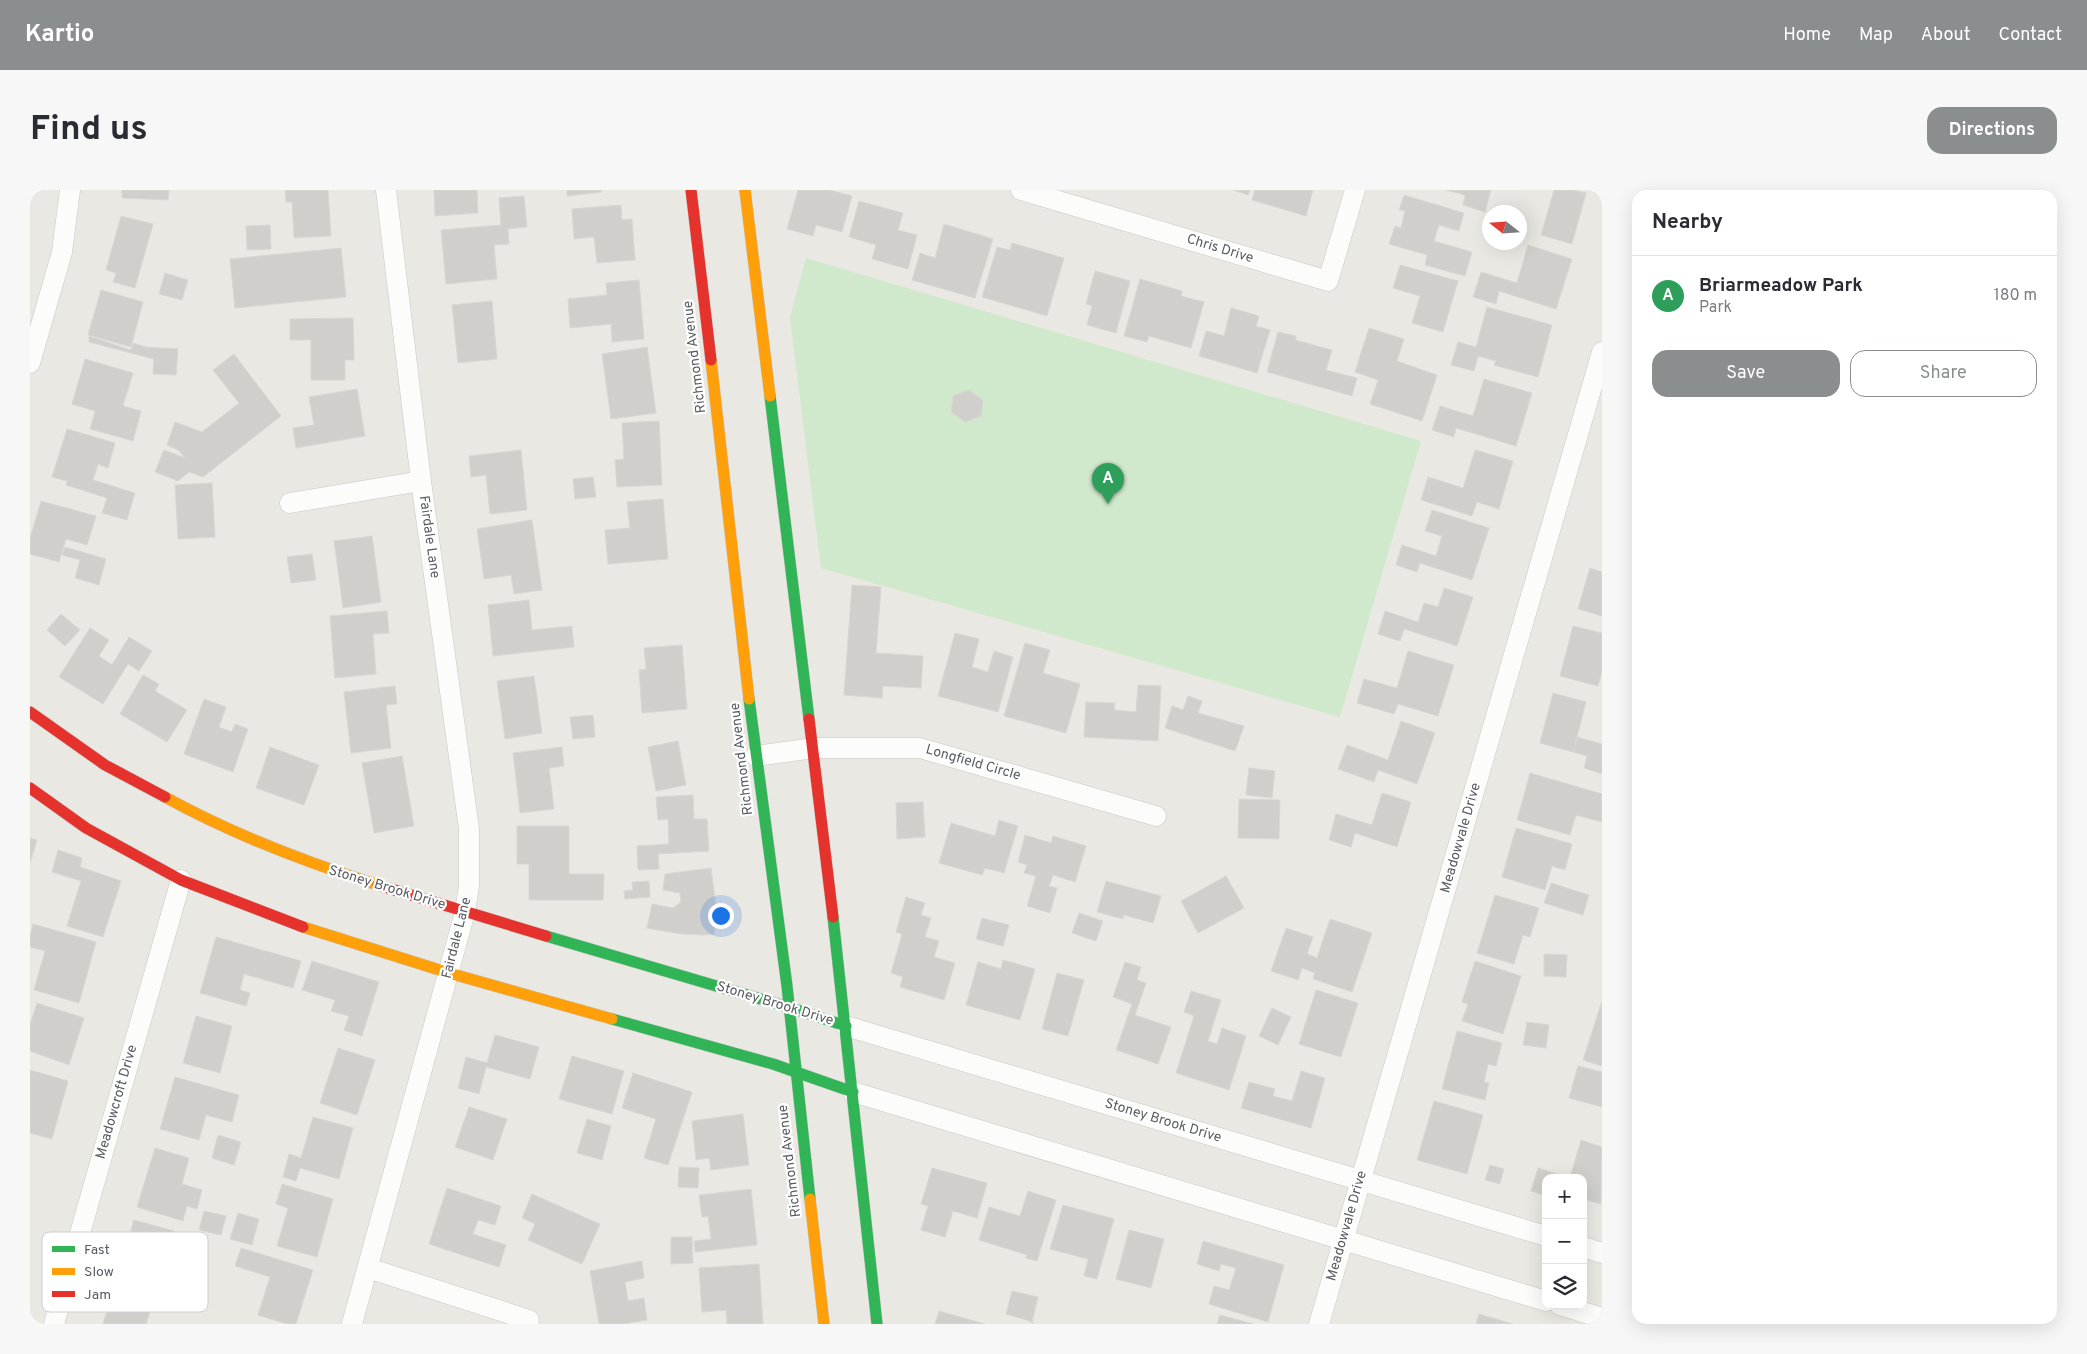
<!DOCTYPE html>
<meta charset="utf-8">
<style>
:root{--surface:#fff;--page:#f7f7f7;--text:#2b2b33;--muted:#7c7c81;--line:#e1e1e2;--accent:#8b8e8f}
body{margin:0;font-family:Overpass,sans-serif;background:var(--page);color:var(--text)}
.controls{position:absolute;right:15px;bottom:15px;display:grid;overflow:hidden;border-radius:10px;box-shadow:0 5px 20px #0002}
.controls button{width:45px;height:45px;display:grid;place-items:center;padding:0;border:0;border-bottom:1px solid var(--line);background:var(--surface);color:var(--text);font:25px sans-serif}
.compass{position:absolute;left:1452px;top:15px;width:45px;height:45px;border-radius:50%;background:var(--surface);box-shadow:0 5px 20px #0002;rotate:287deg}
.you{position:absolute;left:690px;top:725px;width:18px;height:18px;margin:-12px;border:4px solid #fff;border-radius:50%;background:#1a73e8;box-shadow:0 0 0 8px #1a73e833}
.badge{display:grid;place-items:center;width:32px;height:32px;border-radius:50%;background:var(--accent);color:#fff;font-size:16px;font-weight:700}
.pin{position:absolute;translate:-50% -41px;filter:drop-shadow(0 1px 2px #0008)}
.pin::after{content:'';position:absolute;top:26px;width:18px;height:15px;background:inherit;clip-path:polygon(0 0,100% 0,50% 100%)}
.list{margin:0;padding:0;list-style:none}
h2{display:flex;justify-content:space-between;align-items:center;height:65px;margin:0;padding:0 20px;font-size:21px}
h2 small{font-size:16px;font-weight:400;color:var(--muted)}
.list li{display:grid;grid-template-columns:32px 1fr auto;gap:15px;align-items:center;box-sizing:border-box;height:80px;padding:0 20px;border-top:1px solid var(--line)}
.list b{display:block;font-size:19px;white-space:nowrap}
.list p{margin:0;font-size:16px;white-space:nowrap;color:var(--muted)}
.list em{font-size:16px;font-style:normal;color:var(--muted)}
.actions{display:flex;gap:10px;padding:15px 20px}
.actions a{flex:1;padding:11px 0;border:1px solid var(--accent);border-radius:15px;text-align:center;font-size:18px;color:var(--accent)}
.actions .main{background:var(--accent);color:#fff}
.icon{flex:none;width:28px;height:28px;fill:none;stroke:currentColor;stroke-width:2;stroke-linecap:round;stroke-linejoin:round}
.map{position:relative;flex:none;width:1572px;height:1134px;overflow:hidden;border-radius:15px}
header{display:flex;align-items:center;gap:30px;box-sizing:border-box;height:70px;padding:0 25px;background:var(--accent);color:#fff}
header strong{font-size:24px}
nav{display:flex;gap:28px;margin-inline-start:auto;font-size:18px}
.intro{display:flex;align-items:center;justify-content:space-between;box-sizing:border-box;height:120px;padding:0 30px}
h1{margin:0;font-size:35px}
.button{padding:12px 22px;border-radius:15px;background:var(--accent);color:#fff;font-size:18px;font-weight:700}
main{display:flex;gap:30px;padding:0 30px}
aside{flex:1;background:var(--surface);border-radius:15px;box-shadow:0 5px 20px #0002}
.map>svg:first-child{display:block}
</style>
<header>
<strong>Kartio</strong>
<nav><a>Home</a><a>Map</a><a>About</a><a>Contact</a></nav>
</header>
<div class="intro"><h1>Find us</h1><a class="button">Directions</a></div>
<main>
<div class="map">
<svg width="1572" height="1134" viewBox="0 0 1572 1134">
<rect width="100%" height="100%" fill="#eae8e2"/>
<path fill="#d0e8cb" d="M776,68L1391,251L1310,527L791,378L760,127Z"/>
<path fill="#d0cfcb" stroke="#d9d7d2" d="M92,0H139L138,10L92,8Z
M255,0H298L301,46L264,48L262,12H256Z
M404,0H447L448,23L405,26Z
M537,0H571L572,2L537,6Z
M768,0H799L822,6L812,42L786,35L783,46L757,39Z
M1203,0H1220L1218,5Z
M1225,0H1283L1276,26L1222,10Z
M1416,0H1461L1455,22L1433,15L1435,5Z
M1524,0H1543L1556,3L1542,54L1511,45Z
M1374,5L1434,23L1429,41L1409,35L1404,51L1442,62L1435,86L1395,75L1397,65L1359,54L1365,36L1371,38L1375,21L1369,20Z
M494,6L497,37L478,39L479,54L464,55L467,89L416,94L411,40L471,35L469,8Z
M829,11L873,23L868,40L887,45L878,79L842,69L846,55L819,47Z
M591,15L592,30L602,29L605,70L567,73L564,47L544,49L542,19Z
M91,26L123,34L105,98L83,92L86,83L76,80Z
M914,34L963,49L945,108L882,90L890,63L905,68Z
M240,35L241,59L217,60L216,36Z
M982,53L1034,68L1017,126L952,107L967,57L980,60Z
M1498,55L1542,69L1526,119L1469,101L1466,114L1443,107L1451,82L1487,93Z
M311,58L316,107L205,118L200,69Z
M1370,75L1428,91L1413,142L1382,133L1390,106L1363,98Z
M1065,81L1100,91L1086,143L1057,135L1062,116L1056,114Z
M135,83L158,90L152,110L129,104Z
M1110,89L1152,101L1151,106L1174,112L1161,158L1119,146L1117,152L1094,146Z
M609,90L614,149L582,152L581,134L540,138L538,109L577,105L576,93Z
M71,100L113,112L101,157L58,145Z
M462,111L467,169L428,173L422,115Z
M1457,117L1522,135L1508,187L1464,175L1466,171L1448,166L1444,181L1421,175L1428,152L1446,157Z
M1201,118L1229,126L1226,136L1240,140L1227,183L1169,166L1176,141L1194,146Z
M323,128L324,170H315V190H281V150H260V129Z
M1339,138L1374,149L1367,171L1407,185L1392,231L1340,214L1348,190L1325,182Z
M1248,142L1266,146L1265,150L1302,160L1296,180L1327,188L1322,206L1237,182Z
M59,146L101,160L103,153L116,157L148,159L146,185L123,184L124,169L59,152Z
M617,157L626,223L581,229L572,164Z
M204,164L251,226L173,287L159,282L148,291L125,282L134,260L155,268L148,260L137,255L145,232L172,242L209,213L183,180Z
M55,169L103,183L93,216L111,221L103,251L60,239L65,221L42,214Z
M1454,189L1502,203L1486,256L1426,238L1424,247L1402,240L1410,216L1443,226Z
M327,199L335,246L266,258L263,238L284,235L279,207Z
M939,200L953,210L951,226L935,232L921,222L923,206Z
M629,231L632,295L587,297L585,270L594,269L592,233Z
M37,239L85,253L78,278L68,274L63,290L105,303L97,330L72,323L77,308L36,295L37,291L22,287Z
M491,260L497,320L460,324L456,285L441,287L439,266Z
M1445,260L1483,271L1469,319L1447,312L1442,326L1391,310L1398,287L1433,298Z
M563,287L566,307L545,309L543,289Z
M182,293L185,347L148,349L145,295Z
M633,309L638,369L578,374L575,340L600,338L597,312Z
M11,311L66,326L57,355L36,349L29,372L0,364V348Z
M1402,320L1459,338L1442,390L1390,373L1387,382L1366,375L1372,355L1406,366L1412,346L1395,341Z
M502,330L512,400L484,404L481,385L454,389L447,339Z
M342,346L351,412L313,418L304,351Z
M35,357L76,369L69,395L45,388L50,370L32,365Z
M282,364L286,390L261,393L257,367Z
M1560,378L1572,382V426L1548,419Z
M822,395L851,397L846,463L893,466L891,498L853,496L852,508L814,505Z
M1414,398L1443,407L1427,456L1374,439L1370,451L1348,444L1355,421L1388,432L1394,413L1408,417Z
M499,410L502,440L542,436L544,457L463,466L458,415Z
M357,421L359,443L343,444L346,484L305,488L300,426Z
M31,424L50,440L35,456L17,440Z
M1543,436L1572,443V482L1568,496L1530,486Z
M60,438L79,450L69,466L82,475L99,447L122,461L109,481L98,474L73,514L29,487Z
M925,443L949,449L942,477L958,482L964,461L983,467L968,522L908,506Z
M995,453L1020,460L1013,483L1050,494L1036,543L974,526Z
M652,455L657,519L612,523L609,480L616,479L614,458Z
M1378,461L1424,475L1408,526L1368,514L1364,524L1327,513L1334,489L1367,498Z
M113,485L129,494L125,501L157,520L137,552L90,524Z
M504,486L512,543L475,549L467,491Z
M1108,495L1131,496L1128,551L1054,547L1056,512L1085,513L1084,520L1106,522Z
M365,496L367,514L356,515L361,558L321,563L314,502Z
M1523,503L1556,512L1543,562L1510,553Z
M1158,506L1172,511L1168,523L1214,536L1205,561L1135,538L1142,516L1153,520Z
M174,509L196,517L189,537L202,542L205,534L218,539L203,582L154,564Z
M563,525L565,547L543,549L540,527Z
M1371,531L1405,543L1387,594L1348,580L1344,592L1308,579L1317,555L1358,570Z
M1547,547L1572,554V584L1554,578L1557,566L1543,562Z
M648,551L656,595L626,601L618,557Z
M240,557L289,575L274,615L226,598Z
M532,557L534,576L519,578L524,619L490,623L483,563Z
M372,566L384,636L344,643L332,573Z
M1219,578L1245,581L1242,608L1216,605Z
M1500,583L1572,604V632L1546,625L1540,645L1487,630Z
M1352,603L1381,612L1367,657L1325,643L1321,657L1299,650L1306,624L1342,635Z
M663,605L664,629H677L679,661L628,664L629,679L608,680L607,656L639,654L638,629L628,630L626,607Z
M1209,609L1250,610L1249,649L1208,648Z
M893,612L895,647L867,649L866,613Z
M969,630L988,636L974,683L955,678L952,685L909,673L921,633L965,646Z
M487,636H539V684H574L573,710H499V674H487Z
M1486,638L1542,654L1535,680L1522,676L1515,700L1472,687Z
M995,645L1021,653L1023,646L1056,656L1045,692L1023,685L1019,696L1027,698L1020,723L997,716L1006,686L994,683L997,675L988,672Z
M0,648L7,650L0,673Z
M28,660L52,668L50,677L91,691L73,747L37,736L51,691L22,682Z
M681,678L687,725L684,744L672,745L652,744L617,738L622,714L643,718L651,712L650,703L633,700L635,684Z
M1196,686L1214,718L1168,743L1151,711Z
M619,691L620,707L595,709L594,701L603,700L602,692Z
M1076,691L1131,706L1123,733L1094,725L1093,729L1067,722Z
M1521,693L1559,705L1553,725L1514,713Z
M1465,705L1509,718L1500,747L1493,745L1484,774L1447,763Z
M876,707L895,713L891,725L901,728L895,747L909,751L904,767L925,773L914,810L870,797L873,787L861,783L872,744L866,742Z
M1049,723L1073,731L1066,751L1042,743Z
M952,728L979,735L973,756L946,749Z
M1300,729L1342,743L1322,802L1283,789L1285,783L1272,778L1268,790L1241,781L1256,738L1283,747L1277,764L1287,768Z
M3,734L66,752L49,813L4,800L15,761L0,757V746Z
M186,747L271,771L263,798L214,784L210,800L220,803L216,816L170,803Z
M1514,764L1537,765L1536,787L1514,786Z
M973,770L1005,779L990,830L936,815L948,772L971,779Z
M282,771L349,792L332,846L314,840L319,826L301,821L305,810L272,800Z
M1445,771L1491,786L1473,844L1432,831L1438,814L1432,812Z
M1095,772L1111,777L1107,790L1116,793L1105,825L1141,837L1128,874L1086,860L1102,814L1083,807Z
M1027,783L1054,790L1038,846L1012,839Z
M1286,800L1328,813L1311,867L1269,854Z
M1161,801L1191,810L1178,851L1187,854L1192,838L1216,846L1199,900L1146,883L1164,826L1154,822Z
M1572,811V876L1553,870Z
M7,813L54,828L39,875L0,861V834Z
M1242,818L1261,827L1248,855L1229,846Z
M166,826L202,836L190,883L153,873Z
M1497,832L1519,835L1516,858L1493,855Z
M1427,841L1472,853L1466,876L1458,874L1454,892L1459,893L1455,910L1412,899Z
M465,845L509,857L500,889L456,877L449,904L428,898L436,867L457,873Z
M308,858L345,870L327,925L290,913Z
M542,866L594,881L582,924L529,909Z
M1548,876L1572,882V917L1539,908Z
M0,880L38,891L22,949L0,943Z
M1271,881L1295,888L1281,938L1211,918L1219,892L1245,899L1243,906L1262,911Z
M603,883L662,902L638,975L614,968L626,929L592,918Z
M145,887L209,905L202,932L176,925L169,950L130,939Z
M1404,911L1453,925L1437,984L1387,970Z
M439,917L477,929L463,970L425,957Z
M713,924L719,975L681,980L679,968L666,970L662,931Z
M283,927L323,938L309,989L270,978L266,991L253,987L259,964L271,968Z
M557,929L581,936L572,970L547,963Z
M188,945L211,952L204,975L182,968Z
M1551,950L1572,957L1571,1014L1553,1009V988H1540Z
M125,958L159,968L152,994L172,1000L167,1019L157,1016L153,1031L107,1017Z
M1460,975L1474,979L1470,994L1455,990Z
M649,977L669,978L668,998L648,997Z
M902,978L957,993L947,1028L923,1021L915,1047L891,1040L898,1016L891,1014Z
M1508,978L1540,988H1516V1006L1501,1001Z
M252,994L303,1009L287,1067L247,1056L258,1018L246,1014Z
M417,998L471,1016L465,1035L448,1030L443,1044L476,1055L469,1077L399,1054Z
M721,999L727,1055L665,1062L664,1051L681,1049L678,1026L672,1027L669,1005Z
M998,1001L1026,1010L1007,1071L996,1068L997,1065L949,1050L959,1017L990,1026Z
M502,1004L570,1034L552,1074L498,1050L505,1034L492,1028Z
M1033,1015L1084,1029L1067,1089L1054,1086L1058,1069L1020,1059Z
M174,1021L196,1026L191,1045L169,1040Z
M208,1023L229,1029L222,1055L200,1049Z
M104,1030L144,1041L130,1092L90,1081Z
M1099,1040L1134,1049L1121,1098L1086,1089Z
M641,1047H662L663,1073L641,1074Z
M1173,1051L1254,1075L1238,1132L1179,1114L1184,1096L1199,1100L1206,1078L1191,1074L1189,1081L1167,1074Z
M211,1058L283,1080L266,1134H257L228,1125L240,1087L205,1076Z
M612,1071L614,1088L595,1092L598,1111L614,1108L617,1130L593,1134H569L560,1081Z
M729,1074L733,1134H697L696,1120L672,1122L669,1078Z
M84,1098L124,1110L116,1134H73Z
M982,1101L1008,1107L1002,1132L1005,1134L997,1130L976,1124Z
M909,1121L955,1134H905Z
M1449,1124L1483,1134H1446Z
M1190,1125L1223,1134H1187Z"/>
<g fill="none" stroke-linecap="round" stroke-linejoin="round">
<g stroke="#c7c7c7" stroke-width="21">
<path id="street" d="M991,0L1298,91L1325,0
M0,173L32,62L40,0
M260,313L391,291
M726,566L784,558H890L1126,626
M816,836L1516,1046
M823,902L1516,1111
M1553,1057L1572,1063
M338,1078L499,1130
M1530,1115L1572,1128
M24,1134L151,690
M322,1134L435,722L439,696V639L391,291L356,0
M1289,1134L1572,162"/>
</g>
<g stroke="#c5c6c4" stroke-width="12">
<path id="fast" d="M740,206L779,529
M719,509L757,796L780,1009
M803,727L847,1134
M516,746L758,817L816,836
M582,829L743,874L823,902"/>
</g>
<g stroke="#c5c6c4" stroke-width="12">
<path id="slow" d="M715,0L740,206
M681,170L719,509
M135,607C202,644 275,672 348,695
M273,737L419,783L582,829
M780,1009L794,1134"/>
</g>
<g stroke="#c5c6c4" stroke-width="12">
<path id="jam" d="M661,0L681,170
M0,522L75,575L135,607
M779,529L803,727
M0,598L56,638L151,690L273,737
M348,695L516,746"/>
</g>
<use href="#street" stroke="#fcfcfb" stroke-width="20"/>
<use href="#fast" stroke="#30b455" stroke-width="11"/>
<use href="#slow" stroke="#ff9f0a" stroke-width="11"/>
<use href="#jam" stroke="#e5322d" stroke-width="11"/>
</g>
<g text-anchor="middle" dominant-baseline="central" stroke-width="4.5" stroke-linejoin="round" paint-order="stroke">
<g font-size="14" fill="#585d62" stroke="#fff">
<text transform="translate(1190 59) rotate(17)">Chris Drive</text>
<text transform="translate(665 167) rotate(-97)">Richmond Avenue</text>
<text transform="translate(399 347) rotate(82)">Fairdale Lane</text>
<text transform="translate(712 569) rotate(-97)">Richmond Avenue</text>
<text transform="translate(943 573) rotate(16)">Longfield Circle</text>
<text transform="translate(1431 648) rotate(-74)">Meadowvale Drive</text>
<text transform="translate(357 698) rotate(17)">Stoney Brook Drive</text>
<text transform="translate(427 748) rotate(-76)">Fairdale Lane</text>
<text transform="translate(745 814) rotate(17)">Stoney Brook Drive</text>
<text transform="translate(87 912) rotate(-74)">Meadowcroft Drive</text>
<text transform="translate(1133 931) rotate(17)">Stoney Brook Drive</text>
<text transform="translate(760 971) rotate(-97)">Richmond Avenue</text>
<text transform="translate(1317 1036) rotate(-74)">Meadowvale Drive</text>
</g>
</g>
<rect x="12" y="1042" width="166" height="80" rx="8" fill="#fff" stroke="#cdced0" stroke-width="1"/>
<rect x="22" y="1056" width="23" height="6" fill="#30b455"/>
<rect x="22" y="1078" width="23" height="7" fill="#ff9f0a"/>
<rect x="22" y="1101" width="23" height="6" fill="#e5322d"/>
<g font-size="14" fill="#585d62">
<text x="54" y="1064">Fast</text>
<text x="54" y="1086">Slow</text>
<text x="54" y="1109">Jam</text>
</g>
</svg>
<div class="controls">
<button>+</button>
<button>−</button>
<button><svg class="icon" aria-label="layers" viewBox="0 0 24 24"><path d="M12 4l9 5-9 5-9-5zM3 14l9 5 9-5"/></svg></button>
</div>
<svg class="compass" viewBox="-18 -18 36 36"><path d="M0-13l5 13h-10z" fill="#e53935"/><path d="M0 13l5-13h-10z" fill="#7c7c81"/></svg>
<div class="you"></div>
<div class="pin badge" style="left:1078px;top:314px;background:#2e9e5b">A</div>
</div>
<aside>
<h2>Nearby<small></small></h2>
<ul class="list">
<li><span class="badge" style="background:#2e9e5b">A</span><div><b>Briarmeadow Park</b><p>Park</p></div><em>180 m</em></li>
</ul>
<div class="actions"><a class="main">Save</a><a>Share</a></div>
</aside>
</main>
